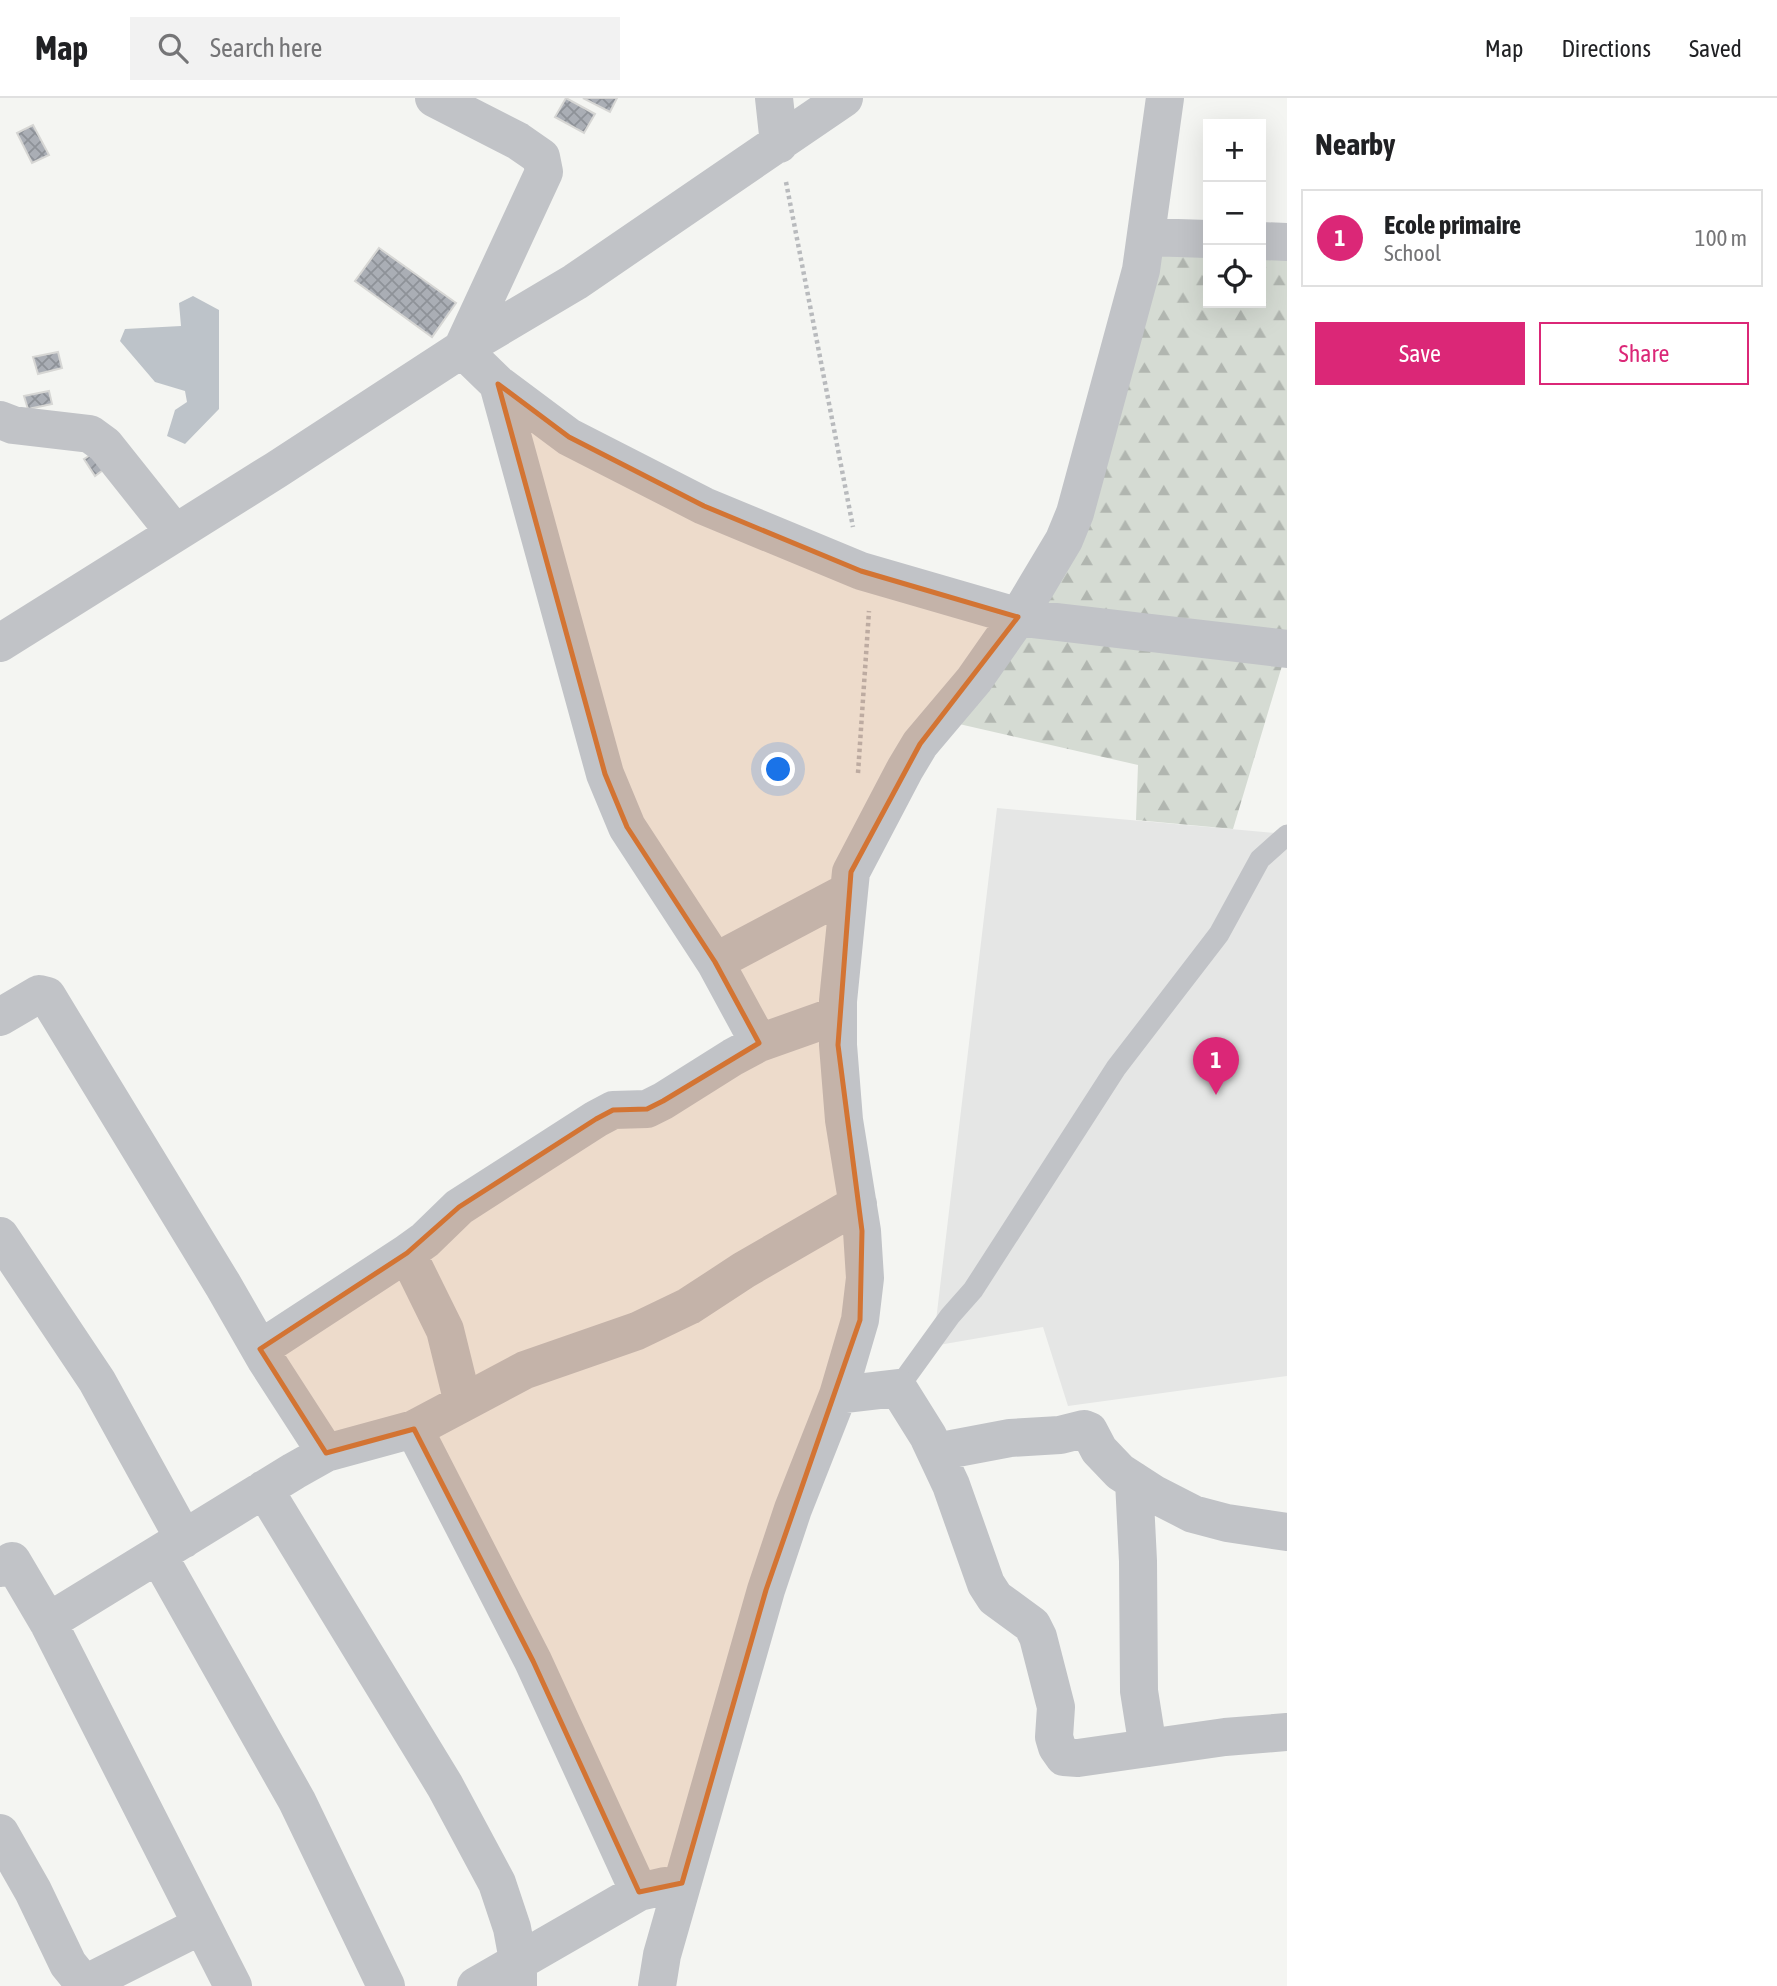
<!DOCTYPE html>
<meta charset="utf-8">
<style>
:root{--surface:#fff;--page:#f2f2f2;--text:#202124;--muted:#757577;--line:#e0e0e0;--accent:#db2777}
body{margin:0;font-family:"Asap Condensed",sans-serif;background:var(--page);color:var(--text)}
.controls{position:absolute;right:21px;top:21px;display:grid;overflow:hidden;border-radius:0px;box-shadow:0 7px 28px #0002}
.controls button{width:63px;height:63px;display:grid;place-items:center;padding:0;border:0;border-bottom:2px solid var(--line);background:var(--surface);color:var(--text);font:35px sans-serif}
.you{position:absolute;left:779px;top:672px;width:24px;height:24px;margin:-18px;border:5px solid #fff;border-radius:50%;background:#1a73e8;box-shadow:0 0 0 10px #1a73e833}
.badge{display:grid;place-items:center;width:46px;height:46px;border-radius:50%;background:var(--accent);color:#fff;font-size:23px;font-weight:700}
.pin{position:absolute;translate:-50% -58px;filter:drop-shadow(0 2px 4px #0008)}
.pin::after{content:'';position:absolute;top:37px;width:24px;height:21px;background:inherit;clip-path:polygon(0 0,100% 0,50% 100%)}
.list{margin:0;padding:0;list-style:none}
h2{display:flex;justify-content:space-between;align-items:center;height:91px;margin:0;padding:0 28px;font-size:30px}
h2 small{font-size:23px;font-weight:400;color:var(--muted)}
.list li{display:grid;grid-template-columns:46px 1fr auto;gap:21px;align-items:center;box-sizing:border-box;height:98px;margin:0 14px 14px;padding:0 14px;border:2px solid var(--line);border-radius:0px}
.list b{display:block;font-size:26px;white-space:nowrap}
.list p{margin:0;font-size:23px;white-space:nowrap;color:var(--muted)}
.list em{font-size:23px;font-style:normal;color:var(--muted)}
.actions{display:flex;gap:14px;padding:21px 28px}
.actions a{flex:1;padding:16px 0;border:2px solid var(--accent);border-radius:0px;text-align:center;font-size:24px;color:var(--accent)}
.actions .main{background:var(--accent);color:#fff}
.icon{flex:none;width:38px;height:38px;fill:none;stroke:currentColor;stroke-width:2;stroke-linecap:round;stroke-linejoin:round}
.map{position:relative;flex:none;width:1287px;height:1888px;overflow:hidden}
header{display:flex;align-items:center;gap:42px;box-sizing:border-box;height:98px;padding:0 35px;background:var(--surface);border-bottom:2px solid var(--line)}
header strong{font-size:33px}
nav{display:flex;gap:38px;margin-inline-start:auto;font-size:24px}
.search{width:490px;height:63px;background:var(--page);display:flex;align-items:center;gap:18px;box-sizing:border-box;padding:0 24px;border-radius:0px;color:var(--muted);font-size:26px}
main{display:flex}
aside{flex:1;background:var(--surface)}
.map>svg:first-child{display:block}
</style>
<header>
<strong>Map</strong>
<div class="search"><svg class="icon" aria-label="search" viewBox="0 0 24 24"><circle cx="10" cy="10" r="6"/><path d="M15 15l6 6"/></svg>Search here</div>
<nav><a>Map</a><a>Directions</a><a>Saved</a></nav>
</header>
<main>
<div class="map">
<svg width="1287" height="1888" viewBox="0 0 1287 1888">
<defs>
<pattern id="forest-firs" width="22" height="20" patternUnits="userSpaceOnUse" patternTransform="scale(1.75)"><rect width="22" height="20" fill="#d5dbd3"/><path d="M5 1l3.5 6h-7zM16 11l3.5 6h-7z" fill="#b1b6b0"/></pattern>
<pattern id="building-cross-hatch" width="8" height="8" patternUnits="userSpaceOnUse" patternTransform="scale(1.75)"><rect width="8" height="8" fill="#aaaeb5"/><path d="M0 0l8 8M0 8l8-8" fill="none" stroke="#8e9298"/></pattern>
</defs>
<rect width="100%" height="100%" fill="#f4f5f2"/>
<path fill="#e5e6e5" d="M997,710L1287,736V1278L1068,1308L1043,1229L933,1248Z"/>
<path fill="url(#forest-firs)" d="M1155,146L1208,151V205H1261V156L1287,159V551L1233,731L1136,722L1138,667L946,623L1074,443Z"/>
<path fill="#bdc3c9" d="M193,198L219,212V311L185,346L167,338L175,312L187,304L185,293L155,284L120,243L125,231L181,228L179,205Z"/>
<path fill="url(#building-cross-hatch)" stroke="#d6d6d4" stroke-width="2" d="M566,0L595,16L584,35L555,19Z
M583,0H617L610,14Z
M33,27L49,57L32,65L17,35Z
M379,150L456,205L432,239L355,183Z
M58,254L62,270L38,276L33,259Z
M49,293L52,306L28,311L24,298Z
M97,353L107,369L95,378L84,361Z"/>
<g fill="none" stroke-linecap="round" stroke-linejoin="round">
<path stroke="#b8babd" stroke-width="4.5" stroke-dasharray="3.5 3.5" stroke-linecap="butt" d="M786,84L853,429
M858,675L869,513"/>
<path stroke="#c1c3c7" stroke-width="21" d="M898,1290L950,1218L973,1192L1116,970L1219,836L1260,761L1287,737"/>
<path stroke="#c1c3c7" stroke-width="38" d="M434,0L518,43L541,59L544,74L462,251L498,286L569,339L704,408L861,473L1023,520L1287,551
M774,0L779,46
M1147,139L1208,141
M1261,143L1287,144
M498,286L605,676L627,729L715,864L759,945
M0,322L13,327L90,336L105,347L175,435
M0,545L276,372L462,251L575,184L844,0
M715,864L849,793
M838,917L759,945L733,959L663,1003L647,1011L613,1012L596,1021L459,1109L425,1142L407,1155L445,1232L463,1305L525,1272L637,1233L689,1208L744,1172L858,1106
M0,919L39,896L47,898L223,1187L266,1262L326,1355
M0,1138L97,1283L184,1441
M260,1251L407,1155
M838,1297L898,1290L928,1338L951,1387L986,1486L995,1500L1032,1527L1038,1539L1056,1609L1054,1639L1057,1649L1064,1659L1078,1660L1225,1639L1287,1634
M414,1331L533,1563L639,1794
M936,1354L1010,1340L1060,1337L1084,1331L1089,1333L1099,1352L1120,1374L1154,1396L1193,1416L1227,1425L1287,1434
M1134,1383L1138,1463L1139,1593L1148,1650
M264,1391L445,1688L497,1785L512,1830L518,1862V1888
M158,1457L297,1703L386,1888
M0,1470L12,1463L48,1524L294,1373L326,1355L414,1331L463,1305
M48,1524L233,1888
M0,1735L33,1793L68,1866L81,1882L95,1881L202,1827
M476,1888L639,1794L665,1788
M657,1888L662,1857L766,1492L793,1411L838,1297L860,1222L865,1180L862,1133L844,1022L838,947V903L851,774L905,671L920,646L974,582L1018,519L1064,442L1075,415L1141,172L1165,0"/>
</g>
<path fill="#d37433" fill-opacity="0.2" stroke="#d37433" stroke-width="5" stroke-linejoin="round" d="M498,286L569,339L704,408L861,473L1018,519L920,646L851,774L838,947L862,1133L860,1222L766,1492L682,1785L639,1794L533,1563L414,1331L326,1355L260,1251L407,1155L459,1109L596,1021L613,1012L647,1011L663,1003L759,945L715,864L627,729L605,676Z"/>
</svg>
<div class="controls">
<button>+</button>
<button>−</button>
<button><svg class="icon" aria-label="locate" viewBox="0 0 24 24"><circle cx="12" cy="12" r="6"/><path d="M12 2v4M12 18v4M2 12h4M18 12h4"/></svg></button>
</div>
<div class="you"></div>
<div class="pin badge" style="left:1216px;top:997px">1</div>
</div>
<aside>
<h2>Nearby<small></small></h2>
<ul class="list">
<li><span class="badge">1</span><div><b>Ecole primaire</b><p>School</p></div><em>100 m</em></li>
</ul>
<div class="actions"><a class="main">Save</a><a>Share</a></div>
</aside>
</main>
